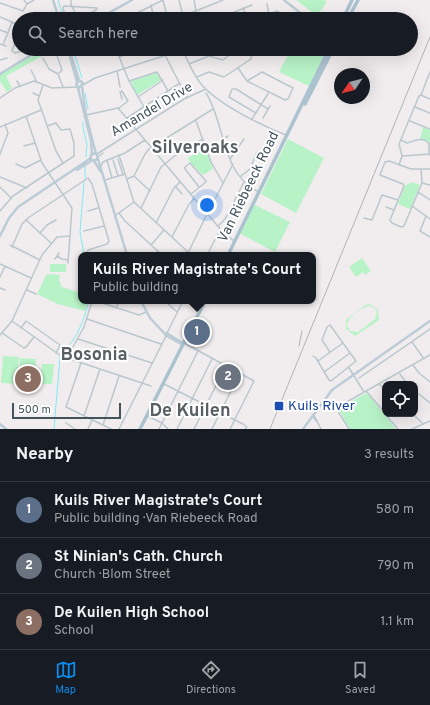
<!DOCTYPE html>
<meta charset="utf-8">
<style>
:root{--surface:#171b24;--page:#20242c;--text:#f1f3f6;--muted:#9ea1a6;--line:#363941;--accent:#0b8ced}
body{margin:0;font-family:Overpass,sans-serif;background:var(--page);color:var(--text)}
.controls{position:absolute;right:12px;bottom:12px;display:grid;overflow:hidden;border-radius:8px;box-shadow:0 4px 16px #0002}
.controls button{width:36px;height:36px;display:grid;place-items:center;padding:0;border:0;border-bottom:1px solid var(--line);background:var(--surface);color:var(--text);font:20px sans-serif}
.compass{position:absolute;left:334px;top:68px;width:36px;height:36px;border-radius:50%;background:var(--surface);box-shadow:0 4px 16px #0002;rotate:235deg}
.scale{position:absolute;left:12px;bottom:10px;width:109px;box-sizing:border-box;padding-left:4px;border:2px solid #44545d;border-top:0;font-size:11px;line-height:14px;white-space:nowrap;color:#44545d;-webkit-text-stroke:3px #fff;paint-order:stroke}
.you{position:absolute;left:207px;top:205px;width:14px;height:14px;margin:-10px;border:3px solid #fff;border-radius:50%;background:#1a73e8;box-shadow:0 0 0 6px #1a73e833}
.badge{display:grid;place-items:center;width:26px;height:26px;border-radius:50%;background:var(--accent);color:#fff;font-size:13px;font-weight:700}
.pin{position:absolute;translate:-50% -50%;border:2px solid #fff;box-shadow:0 1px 4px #0006}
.popup{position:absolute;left:78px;top:252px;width:238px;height:52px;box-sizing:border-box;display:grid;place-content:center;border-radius:8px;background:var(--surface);filter:drop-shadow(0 1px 3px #0005);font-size:13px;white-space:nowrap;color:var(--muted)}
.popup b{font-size:15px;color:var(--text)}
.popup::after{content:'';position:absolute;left:50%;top:100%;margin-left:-8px;border:8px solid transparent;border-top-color:var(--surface)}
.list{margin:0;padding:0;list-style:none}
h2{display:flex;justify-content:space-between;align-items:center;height:52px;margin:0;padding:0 16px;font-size:17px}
h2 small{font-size:13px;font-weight:400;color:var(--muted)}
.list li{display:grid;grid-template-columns:26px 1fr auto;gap:12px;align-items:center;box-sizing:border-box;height:56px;padding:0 16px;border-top:1px solid var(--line)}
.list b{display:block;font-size:15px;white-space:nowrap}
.list p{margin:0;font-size:13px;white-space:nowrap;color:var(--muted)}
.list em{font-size:13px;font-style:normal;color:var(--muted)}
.icon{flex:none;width:22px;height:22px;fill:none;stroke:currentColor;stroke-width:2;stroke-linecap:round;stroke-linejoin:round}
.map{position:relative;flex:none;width:430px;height:429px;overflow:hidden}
.search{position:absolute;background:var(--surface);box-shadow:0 4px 16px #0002;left:12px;right:12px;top:12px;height:44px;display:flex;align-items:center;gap:10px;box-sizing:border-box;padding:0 14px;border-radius:22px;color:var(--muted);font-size:15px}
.sheet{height:220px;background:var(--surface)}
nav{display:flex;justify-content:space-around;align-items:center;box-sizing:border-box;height:56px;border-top:1px solid var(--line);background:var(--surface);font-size:11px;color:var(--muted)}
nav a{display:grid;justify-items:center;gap:2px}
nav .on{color:var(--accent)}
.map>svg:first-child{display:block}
</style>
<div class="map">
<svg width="430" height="429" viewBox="0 0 430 429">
<rect width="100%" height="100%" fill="#f1edee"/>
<path fill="#b8f2c7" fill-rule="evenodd" d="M296,0H324L327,2L319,13L317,11L312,17L311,15L312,12Z
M50,49H55L6,76L12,88L7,92L0,81V75L28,58Z
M291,49H327L309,86L279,72Z
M157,73L161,80L137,95L131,81Z
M423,127L430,130V153L429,142L420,138Z
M288,139L324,158L296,213L261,194Z
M205,148L213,169L203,175L190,162L188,158Z
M412,182L420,185L410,209L398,204L405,186Z
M253,204L290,222L275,252L239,233Z
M362,258L371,271L365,275L363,272L356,277L349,267Z
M50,264H66V272H50Z
M47,274L60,275L59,280L62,287L81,293V301H88L85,311L58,304L37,294Z
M370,304L378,310L379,320L355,336L346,329V320L364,306ZM370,306L374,308L377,311L375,319L358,332L350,331L347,326C347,317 362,307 370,306Z
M3,356L19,357L17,384L1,383Z
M20,358L36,359L34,386L19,385Z
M42,364H54L52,384H40Z
M367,393L396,429H350L338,408Z"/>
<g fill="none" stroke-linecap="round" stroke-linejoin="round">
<path stroke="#81eaf3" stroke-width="1" d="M58,0L64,19
M73,49L82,78
M85,93L88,109
M83,122V127L87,145L86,157
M85,178V166
M84,255L80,232L84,182
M62,353C78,338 83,322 89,301
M54,429L60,357"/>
<path stroke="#bac8ce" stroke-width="1.5" d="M24,0L27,4
M71,0V5L79,19
M163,0L168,19
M179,0L183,16
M194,0L196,11
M0,3L23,11L27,4L34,0
M267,4L269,14
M151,5L154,19
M243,8L248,19
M140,11L141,19
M0,17L19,25
M66,19L63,8L64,6L97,8L96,10L80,19
M125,19L163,0
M176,19L223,0
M217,19L252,5
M258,19L277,11L290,19
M282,19L284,15
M0,30L8,33
M19,31L12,51L15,53L29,49
M0,44L6,46
M3,45L12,22
M105,49L108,51
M116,49L129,81L144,107
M162,49L187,98
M182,49C188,61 193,74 201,84C218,104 262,126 286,135
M55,50L62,70L58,74
M119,57L140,49
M43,58L49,69L58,74L63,87
M0,60L7,58
M189,64L209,56L223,60L237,49
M238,68L247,81L285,100L288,99L293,88L262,72L247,81
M31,70L37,82
M117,71L120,87
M197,77L209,72L224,77L251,59L252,49
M17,81L20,86
M129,81L157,72L168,91
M43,85L38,100L56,151L63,163
M83,85L95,78L185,49
M33,93L39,96
M206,93C225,122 221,173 257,191
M421,95L430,72
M138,97L163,80
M0,98L15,88L34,81L52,88L77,87
M415,107L430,113
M119,108L128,101L122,91L120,92L122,99
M256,113L229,97L232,89H236L268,109
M86,115L118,108L221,230L234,241
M26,116L42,163L72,208L68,263
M127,118L180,83
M263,118L270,106
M252,119L269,92
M196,121L211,162L223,183
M410,121L430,129
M0,127L41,110
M223,139L228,136
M401,140L407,143C415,141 423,136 429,144V155
M24,146L35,143
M0,154L8,133L5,124
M97,154L184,99L206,89
M119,155L134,202L188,252
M402,156L430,154
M98,157L103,153
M118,159L123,175
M230,159L244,139
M107,160L112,178
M113,160L118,176
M16,164L25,168L41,160
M399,165L402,156L399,144L419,96L421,95L430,99
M101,166L103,162L125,153L145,140
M421,169L422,183L404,226L401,227L392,223L390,220L404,186L403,184L380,175L385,162L389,161L411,169H430
M134,176L150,191
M241,176L250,169L257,152
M0,177L27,188
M127,179L134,176L145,154L149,149L213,109
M105,180L125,174
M422,183L430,185
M175,186L182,194
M0,187L11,198
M418,192L430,200
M191,194L206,182V181L190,163L185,167V169L199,187
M412,206L430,219
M386,207L394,210
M141,208L161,167L181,151L203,139
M0,211L13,196L74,156V143L70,129L61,130L56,123L47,126
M88,211L98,208
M205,211L212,205L233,164
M119,213L125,221L162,255
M116,215L134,202
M426,216L420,231L430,237
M364,218L372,220L382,195L398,200
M26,220L51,243
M156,223L174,188L180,182
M218,226L225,219L244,182
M84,231L104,226
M40,233L47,225L56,220
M172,237L188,206L194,198
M10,245L40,260
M151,245L164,230
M12,247L22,224L28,218L88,178L92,184L109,241L107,244L88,250L86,255
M151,255L158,252
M187,255L207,214
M207,255L220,230
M57,256L62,259L68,260
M55,259L59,253
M0,264L31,278
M0,277L5,266
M0,288L5,290
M27,290L36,294
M96,301L139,315L146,312
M165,301L177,312
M117,308L118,301
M87,319L161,344
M12,321L61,356L151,386
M21,328L26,321L60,345L56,353
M2,333L24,348L26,347L34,337
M167,333L183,301
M0,335L12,321L42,255L57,237L70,236
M78,339L152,363
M412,342L424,359
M184,343L254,381L230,429
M313,356L316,358L329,380L331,381L356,361L330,325L327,327L322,340L330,352
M67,358L84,327L92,301
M318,361L343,343
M81,363L66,407L111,429
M413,365L419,373L430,382
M349,368L364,392
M324,372L350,353
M400,374L407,384
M359,378L430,329
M164,384L243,424L247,427L245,429
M380,385L385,389
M415,391L430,403
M367,392L385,413
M385,414L398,429
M413,414L422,423
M314,415L321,429
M84,416L100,369
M147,416L162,423L168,429
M313,417L318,423
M66,423L75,429
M103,425L119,376
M88,429L92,420
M119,429L166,336
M159,429L198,351
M177,429L212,359
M194,429L226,366
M212,429L240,373
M349,429L336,408L430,355
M412,429L430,421"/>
<path stroke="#bcccd6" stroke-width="2.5" d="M53,0L59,19
M284,0L308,19
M98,19L132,0
M69,49L79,80L83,83L79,88L76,84L79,81
M37,53L46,49
M70,57L77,82
M0,74L41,49
M82,87L86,115L96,154
M78,88L91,141L92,155
M90.5 157a3.5 3.5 0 1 1 7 0a3.5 3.5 0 1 1-7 0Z
M98,159L127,255
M94,161L101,172
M77,170L93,160
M0,236L9,218L18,207L91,158
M141,301L150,318L165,334
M167,333L168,335L166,336L165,334Z
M168,334L183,343
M167,336L183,345
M0,424L6,429
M303,429L332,390L430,321"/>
<path stroke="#abc2cf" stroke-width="3.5" d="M343,19L352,0
M348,19L358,0
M305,104L333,49
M228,255L329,49
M140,429L205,301"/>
<path stroke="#afb4b9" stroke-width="1" d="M299,346L302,331
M270,429L430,37"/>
</g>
<rect fill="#1a4fb4" stroke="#fff" stroke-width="1.5" x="274" y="401" width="10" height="10" rx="2"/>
<g text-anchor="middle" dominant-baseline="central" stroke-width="4" stroke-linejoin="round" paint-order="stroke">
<g font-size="14" fill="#44545d" stroke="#fff">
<text transform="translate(152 110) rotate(-31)">Amandel Drive</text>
<text transform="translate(249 187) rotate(-64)">Van Riebeeck Road</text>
</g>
<g font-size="14" fill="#164399" stroke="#fff" text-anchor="start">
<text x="288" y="406">Kuils River</text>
</g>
<g font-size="18" font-weight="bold" fill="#5a5f63" stroke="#fff">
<text x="195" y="148">Silveroaks</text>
<text x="94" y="355">Bosonia</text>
<text x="190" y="411">De Kuilen</text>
</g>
</g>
</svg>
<div class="controls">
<button><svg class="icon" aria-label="locate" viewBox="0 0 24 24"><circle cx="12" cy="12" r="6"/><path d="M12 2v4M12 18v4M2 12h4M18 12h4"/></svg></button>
</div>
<svg class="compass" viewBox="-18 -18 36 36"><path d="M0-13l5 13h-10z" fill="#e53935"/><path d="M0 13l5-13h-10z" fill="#9ea1a6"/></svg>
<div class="scale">500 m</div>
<div class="you"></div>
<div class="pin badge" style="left:197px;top:332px;background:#5c6f8a">1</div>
<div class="popup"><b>Kuils River Magistrate's Court</b>Public building</div>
<div class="pin badge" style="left:228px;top:377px;background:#6b7280">2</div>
<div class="pin badge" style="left:28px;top:379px;background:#8d6e63">3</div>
<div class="search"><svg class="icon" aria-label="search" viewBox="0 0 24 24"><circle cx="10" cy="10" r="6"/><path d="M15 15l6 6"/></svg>Search here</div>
</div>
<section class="sheet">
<h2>Nearby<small>3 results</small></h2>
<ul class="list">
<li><span class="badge" style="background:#5c6f8a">1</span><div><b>Kuils River Magistrate's Court</b><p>Public building · Van Riebeeck Road</p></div><em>580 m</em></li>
<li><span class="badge" style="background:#6b7280">2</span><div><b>St Ninian's Cath. Church</b><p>Church · Blom Street</p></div><em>790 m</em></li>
<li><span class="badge" style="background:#8d6e63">3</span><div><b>De Kuilen High School</b><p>School</p></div><em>1.1 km</em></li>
</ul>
</section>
<nav>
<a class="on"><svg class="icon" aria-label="map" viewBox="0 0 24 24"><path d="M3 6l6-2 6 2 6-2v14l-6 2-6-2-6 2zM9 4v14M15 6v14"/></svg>Map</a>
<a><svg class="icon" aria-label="directions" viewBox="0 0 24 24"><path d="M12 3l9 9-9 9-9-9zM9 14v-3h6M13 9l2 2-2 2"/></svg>Directions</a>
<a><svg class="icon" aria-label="saved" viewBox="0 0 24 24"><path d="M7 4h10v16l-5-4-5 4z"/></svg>Saved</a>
</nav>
